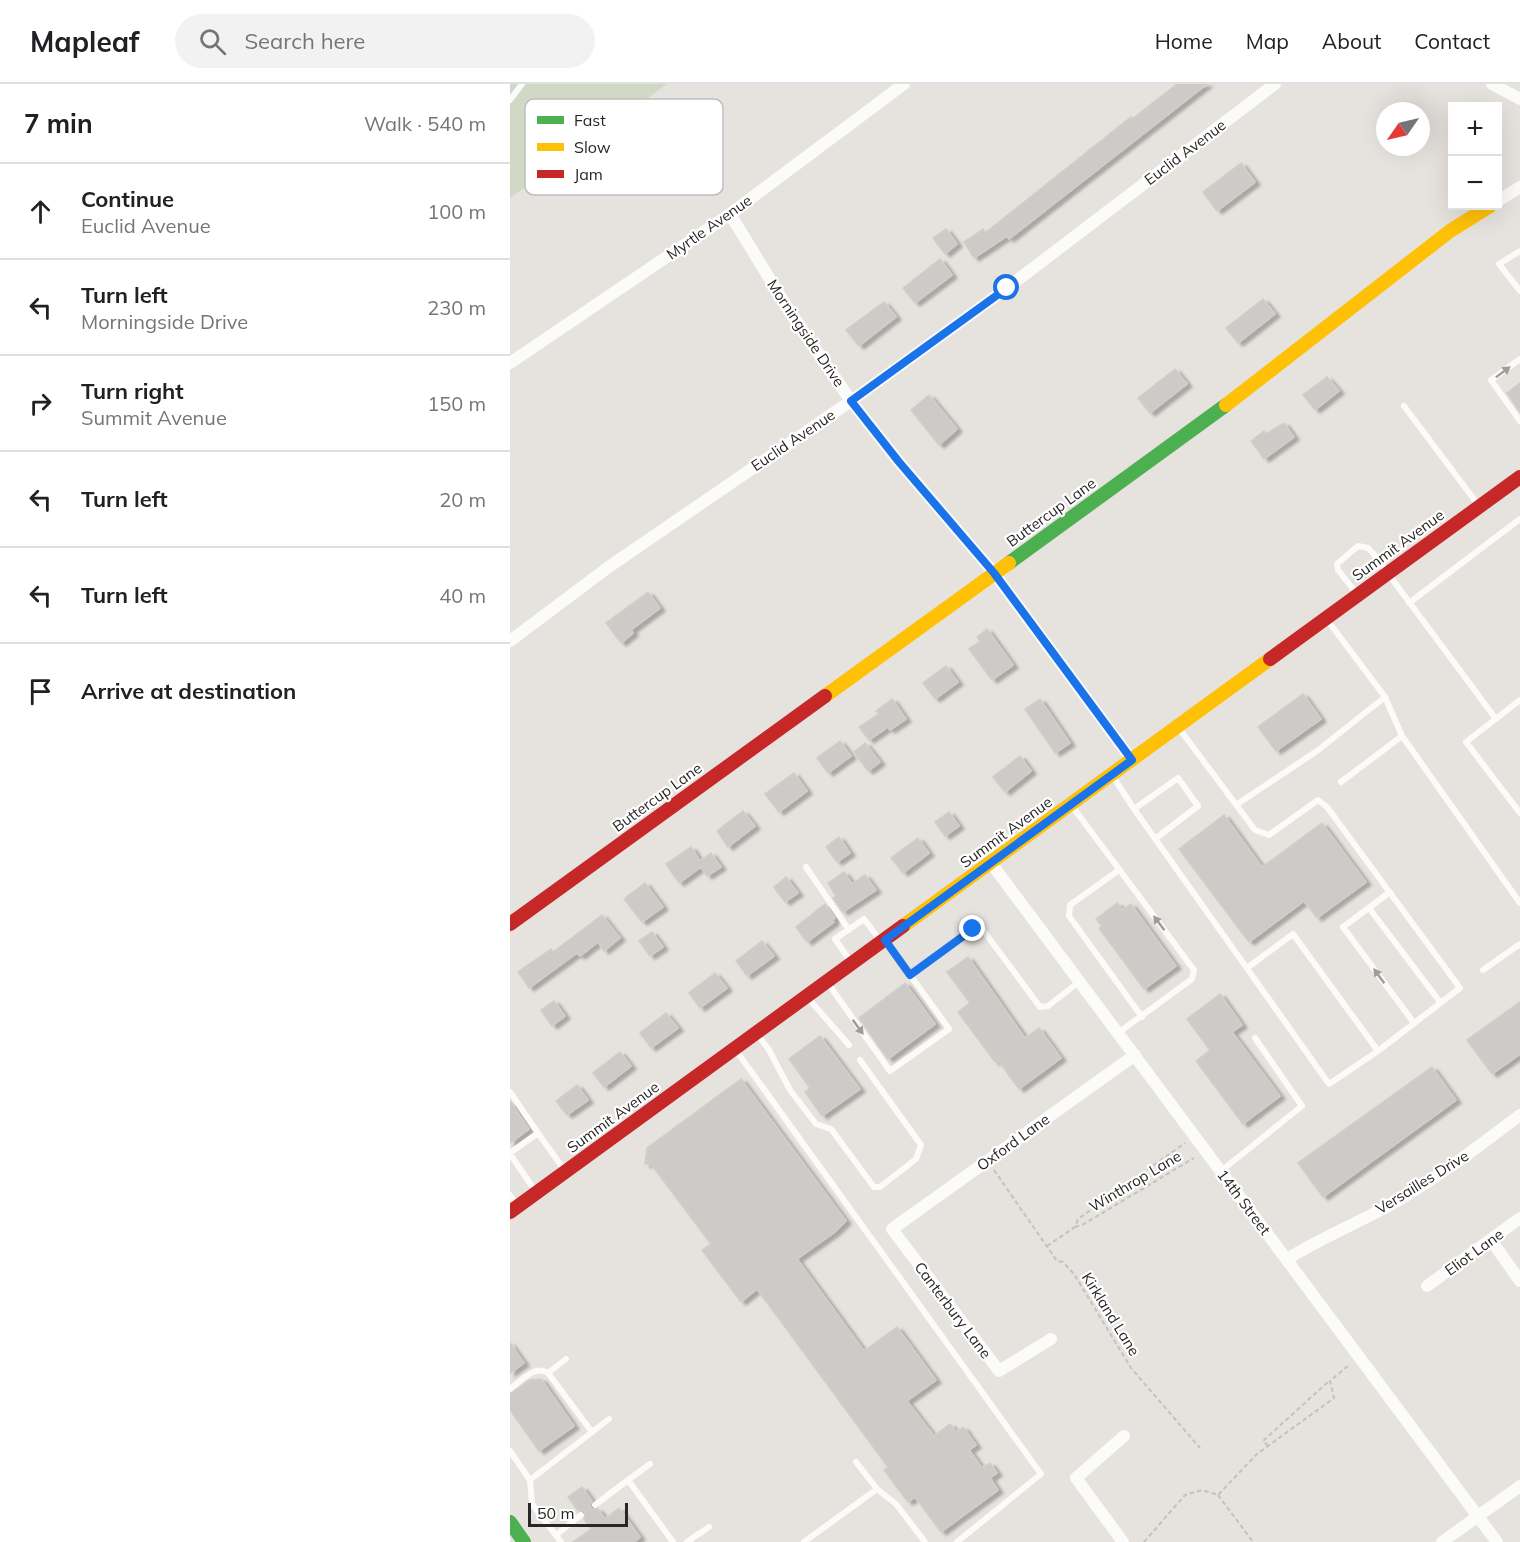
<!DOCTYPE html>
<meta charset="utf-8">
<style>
:root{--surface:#fff;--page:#f2f2f2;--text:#202124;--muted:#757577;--line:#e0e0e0}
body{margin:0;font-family:Mulish,sans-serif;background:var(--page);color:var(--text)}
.controls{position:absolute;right:18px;top:18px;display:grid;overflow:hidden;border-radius:0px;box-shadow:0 6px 24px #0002}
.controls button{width:54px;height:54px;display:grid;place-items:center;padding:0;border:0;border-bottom:2px solid var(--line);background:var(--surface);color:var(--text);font:30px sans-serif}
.compass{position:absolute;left:866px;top:18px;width:54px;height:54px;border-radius:50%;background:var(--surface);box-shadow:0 6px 24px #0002;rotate:236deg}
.scale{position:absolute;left:18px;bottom:15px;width:100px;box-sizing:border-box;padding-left:6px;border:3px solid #272727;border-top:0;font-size:16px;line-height:21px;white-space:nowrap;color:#272727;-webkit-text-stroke:4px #fff;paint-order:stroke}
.stop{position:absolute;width:18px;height:18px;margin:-14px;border:4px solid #1a73e8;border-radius:50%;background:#fff}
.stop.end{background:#1a73e8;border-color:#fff;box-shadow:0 2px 6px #0008}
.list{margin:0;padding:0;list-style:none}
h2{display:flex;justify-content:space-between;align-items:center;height:78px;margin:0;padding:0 24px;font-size:26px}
h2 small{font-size:20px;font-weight:400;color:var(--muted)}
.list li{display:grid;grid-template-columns:39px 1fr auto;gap:18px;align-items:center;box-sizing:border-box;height:96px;padding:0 24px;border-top:2px solid var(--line)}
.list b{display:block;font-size:22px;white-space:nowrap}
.list p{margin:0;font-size:20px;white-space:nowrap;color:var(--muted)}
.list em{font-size:20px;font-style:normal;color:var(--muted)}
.icon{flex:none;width:33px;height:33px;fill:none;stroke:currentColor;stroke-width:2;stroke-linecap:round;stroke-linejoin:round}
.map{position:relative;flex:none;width:1010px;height:1458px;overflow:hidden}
header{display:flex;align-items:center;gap:36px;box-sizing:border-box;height:84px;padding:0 30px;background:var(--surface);border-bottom:2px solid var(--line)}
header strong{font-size:28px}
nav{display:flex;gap:33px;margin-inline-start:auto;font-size:21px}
.search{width:420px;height:54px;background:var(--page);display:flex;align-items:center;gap:15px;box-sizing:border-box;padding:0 21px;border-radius:33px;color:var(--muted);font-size:22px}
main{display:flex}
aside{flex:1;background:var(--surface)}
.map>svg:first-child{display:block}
</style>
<header>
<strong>Mapleaf</strong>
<div class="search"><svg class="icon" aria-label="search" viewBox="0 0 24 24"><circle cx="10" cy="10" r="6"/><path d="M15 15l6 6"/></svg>Search here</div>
<nav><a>Home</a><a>Map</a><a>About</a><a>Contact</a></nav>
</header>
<main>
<aside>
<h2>7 min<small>Walk · 540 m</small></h2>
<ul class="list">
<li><svg class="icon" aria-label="ahead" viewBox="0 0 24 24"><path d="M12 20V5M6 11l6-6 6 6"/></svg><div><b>Continue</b><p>Euclid Avenue</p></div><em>100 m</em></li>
<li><svg class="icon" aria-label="left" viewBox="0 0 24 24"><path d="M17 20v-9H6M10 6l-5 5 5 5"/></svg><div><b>Turn left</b><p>Morningside Drive</p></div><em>230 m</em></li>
<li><svg class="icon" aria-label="right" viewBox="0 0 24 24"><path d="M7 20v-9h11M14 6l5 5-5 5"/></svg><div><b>Turn right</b><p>Summit Avenue</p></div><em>150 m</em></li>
<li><svg class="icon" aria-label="left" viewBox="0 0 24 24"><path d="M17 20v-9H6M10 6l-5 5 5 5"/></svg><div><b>Turn left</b></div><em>20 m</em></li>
<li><svg class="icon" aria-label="left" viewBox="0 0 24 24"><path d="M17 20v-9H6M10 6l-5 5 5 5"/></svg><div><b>Turn left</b></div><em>40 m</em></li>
<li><svg class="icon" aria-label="arrive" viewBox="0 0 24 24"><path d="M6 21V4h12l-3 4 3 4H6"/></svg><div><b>Arrive at destination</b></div></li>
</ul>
</aside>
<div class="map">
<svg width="1010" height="1458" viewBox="0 0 1010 1458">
<defs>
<filter id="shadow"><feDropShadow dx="5" dy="3" stdDeviation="1.5" flood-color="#0004"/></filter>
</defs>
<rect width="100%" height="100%" fill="#e6e2de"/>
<path fill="#d1d9c6" d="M0,0H157L0,114Z"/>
<path fill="#cdcac7" stroke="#d1ceca" stroke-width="1.5" filter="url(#shadow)" d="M667,0H697L499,155L497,152L464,174L454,158L473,145L475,149L621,33L622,35Z
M731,79L745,98L707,127L693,108Z
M436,145L447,160L435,170L423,154Z
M430,175L442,191L405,219L393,204Z
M753,215L765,230L728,259L716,244Z
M374,218L386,233L349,262L336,246Z
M665,285L677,300L640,329L628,314Z
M817,293L829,307L805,326L793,311Z
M1010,299V328L997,309Z
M419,311L447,345L429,361L401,326Z
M774,339L784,353L754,375L741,357L754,347L756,350Z
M138,508L150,524L121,546L123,549L111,559L96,539Z
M477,545L503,581L482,596L459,565L470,557L467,553Z
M436,582L448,598L425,615L413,599Z
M793,610L811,635L766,667L748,643Z
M382,615L396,635L380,646L378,643L359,656L349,643L369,630L366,627Z
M530,615L560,659L545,669L515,625Z
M330,657L341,672L318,689L307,674Z
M355,659L370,678L358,687L344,668Z
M510,672L521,687L495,708L483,693Z
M284,689L297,707L269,728L255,710Z
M233,727L245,742L218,763L207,747Z
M439,728L449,742L435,752L425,738Z
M714,731L752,783L812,739L856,798L807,834L794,817L739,858L669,765Z
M329,753L340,769L327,778L316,763Z
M408,754L419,769L393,789L381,774Z
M181,763L190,777L201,769L211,783L197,792L191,783L169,799L156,780Z
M334,788L342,800L355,791L366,806L333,828L323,814L326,812L318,799Z
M276,793L288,809L275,818L264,803Z
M135,799L153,823L132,838L114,815Z
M607,819L612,826L621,820L666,882L634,905L589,844L592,842L586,835Z
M315,820L325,834L322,836L324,838L297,858L286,843Z
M92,831L110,854L94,867L88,858L70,872L67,869L19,904L8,888L41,865L43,868Z
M142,848L153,863L140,872L129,857Z
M252,857L264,872L237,892L226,877Z
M458,873L515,954L529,944L551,974L509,1005L488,976L485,978L448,928L460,919L437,888Z
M205,889L217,904L190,924L179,909Z
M395,899L425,940L378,975L349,934Z
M710,910L732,941L722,948L770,1012L733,1040L686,977L700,966L677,935Z
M44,917L55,932L42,942L31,926Z
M1010,918V970L982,990L957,956Z
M156,929L168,944L141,964L130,949Z
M310,952L350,1005L312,1032L295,1008L300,1004L279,975Z
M110,968L121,982L94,1003L83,989Z
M922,983L946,1016L813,1113L788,1079Z
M231,995L336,1137L325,1148L287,1175L354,1267L387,1243L426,1296L397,1317L424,1352L440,1340L446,1348L453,1343L466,1361L459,1366L472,1384L480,1379L487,1389L480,1394L488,1406L431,1448L405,1413L398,1418L374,1386L378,1383L247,1205L231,1218L192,1166L201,1160L141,1080H135L137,1064Z
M67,1001L78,1016L57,1031L46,1017Z
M0,1017L19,1045L0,1059Z
M0,1259L14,1279L0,1289Z
M31,1295L64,1342L29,1367L0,1326V1310L20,1296Z
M72,1403L82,1417L80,1421L81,1425H88L95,1435L109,1424L130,1453L124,1458H63L81,1445L74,1435L75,1428L72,1426L68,1427L58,1413Z"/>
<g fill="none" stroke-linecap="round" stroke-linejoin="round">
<path stroke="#c2c2c2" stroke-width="2" stroke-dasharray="4.5 3" stroke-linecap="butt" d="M484,1086L547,1177L553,1178L564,1190L621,1284L690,1364
M565,1143L574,1140L684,1074
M537,1162L565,1143L568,1135L675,1059
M758,1362L753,1357L819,1297
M708,1411L743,1458
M634,1458L675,1411L692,1406L708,1411L747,1370L824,1314L820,1297L839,1281"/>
<path stroke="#fbfbfa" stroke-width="6" d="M0,16L12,0
M1010,167L989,180L1010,207
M1010,275L981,296L1010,337
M894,322L969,422
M847,510L828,486L827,480L848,462L858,464L862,468L986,635
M899,519L1010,435
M818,537L875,613L892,652L1010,819
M1010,616L956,658L1010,729
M668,643L745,746L759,751L808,716L817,723L950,904L868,967
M602,691L624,725L819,1000L868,967L783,850L737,884
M831,698L892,652
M726,721L807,667L875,613
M562,722L684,886L682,895L608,949
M624,725L668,694L688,722L645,755
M296,783L339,846
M609,786L560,821L559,832L632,933
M880,808L833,843L904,939
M859,824L930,918
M340,877L325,855L354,835L370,856
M973,886L1010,860
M400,891L463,845L473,846L530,923L538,922L569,898
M317,898L380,987L439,945L375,856
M298,914L339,961
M248,951L259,966L280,1006L306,1040L321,1045L364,1103H370L406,1075L411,1061L350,976
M225,965L531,1390L447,1458
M0,1008L28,1049
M0,1069L28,1049L55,1087
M0,1070L26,1108
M711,1087L792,1022L745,954
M0,1111L7,1122
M38,1289L56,1275
M0,1305C11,1297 25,1280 38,1289L82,1348
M0,1367L20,1396L22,1420L51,1458
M140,1380L118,1396L163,1458
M20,1396L99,1335
M367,1405L386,1420L415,1458
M85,1421L118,1396
M46,1451L71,1431
M177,1458L199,1443
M294,1458L367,1405L346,1378"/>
<path stroke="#fbfbfa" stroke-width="12" d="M982,0L1010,15
M988,117L1010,103
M220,130L277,223L341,317L389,378L484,489L622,676
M0,279L220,130L394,0
M0,557L100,482L341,317L497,204L765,0
M481,779L987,1458
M981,1156L1010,1197
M777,1175C811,1154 847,1139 882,1120C927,1094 969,1062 1010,1031
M917,1202L1010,1134
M541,1255L489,1287L382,1145L625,971
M613,1458L566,1394L614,1352
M932,1458L1010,1402"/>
<path stroke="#4caf50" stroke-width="14" d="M499,479L716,321
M0,1438L14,1458"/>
<path stroke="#ffc107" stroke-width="14" d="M716,321L940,147L980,122
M315,612L499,479
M393,842L760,575"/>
<path stroke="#c62828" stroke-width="14" d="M760,575L1010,393
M0,840L315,612
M0,1128L393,842"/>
</g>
<defs><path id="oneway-solid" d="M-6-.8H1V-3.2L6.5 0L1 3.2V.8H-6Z" transform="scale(1.5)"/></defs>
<g fill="#9c9c9b">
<use href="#oneway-solid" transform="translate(993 288) rotate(-37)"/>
<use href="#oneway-solid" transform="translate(649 839) rotate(-127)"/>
<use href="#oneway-solid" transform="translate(869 892) rotate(-126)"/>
<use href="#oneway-solid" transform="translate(348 943) rotate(54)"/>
</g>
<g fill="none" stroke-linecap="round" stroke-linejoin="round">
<path stroke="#1a73e8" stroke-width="8" d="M463,845L400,891L375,856L622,676L484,489L389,378L341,317L497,204"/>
</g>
<g text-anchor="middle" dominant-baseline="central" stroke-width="4.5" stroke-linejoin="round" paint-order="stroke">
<g font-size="15" fill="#272727" stroke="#fff">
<text transform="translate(675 68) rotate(-37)">Euclid Avenue</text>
<text transform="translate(199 143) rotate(-35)">Myrtle Avenue</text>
<text transform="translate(296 249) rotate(56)">Morningside Drive</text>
<text transform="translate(283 356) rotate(-34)">Euclid Avenue</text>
<text transform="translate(541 428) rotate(-36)">Buttercup Lane</text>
<text transform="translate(888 461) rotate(-36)">Summit Avenue</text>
<text transform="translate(147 713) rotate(-36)">Buttercup Lane</text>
<text transform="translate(496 748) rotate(-36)">Summit Avenue</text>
<text transform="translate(103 1033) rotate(-36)">Summit Avenue</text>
<text transform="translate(503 1058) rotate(-36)">Oxford Lane</text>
<text transform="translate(625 1097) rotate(-31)">Winthrop Lane</text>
<text transform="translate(912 1098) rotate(-32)">Versailles Drive</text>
<text transform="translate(734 1118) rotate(53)">14th Street</text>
<text transform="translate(964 1168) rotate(-36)">Eliot Lane</text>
<text transform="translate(443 1226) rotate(53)">Canterbury Lane</text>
<text transform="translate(601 1230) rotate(58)">Kirkland Lane</text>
</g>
</g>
<rect x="15" y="15" width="198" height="96" rx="9" fill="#fff" stroke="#bebebe" stroke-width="1.5"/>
<rect x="27" y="32" width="27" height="8" fill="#4caf50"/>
<rect x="27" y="59" width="27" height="8" fill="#ffc107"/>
<rect x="27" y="86" width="27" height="8" fill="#c62828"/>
<g font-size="16" fill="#272727">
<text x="64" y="42">Fast</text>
<text x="64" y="69">Slow</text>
<text x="64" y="96">Jam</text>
</g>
</svg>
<div class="controls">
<button>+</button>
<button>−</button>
</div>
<svg class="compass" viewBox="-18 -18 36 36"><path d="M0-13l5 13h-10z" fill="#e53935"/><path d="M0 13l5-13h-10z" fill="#757577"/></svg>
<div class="scale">50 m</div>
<div class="stop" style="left:497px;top:204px"></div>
<div class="stop end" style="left:463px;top:845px"></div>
</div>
</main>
